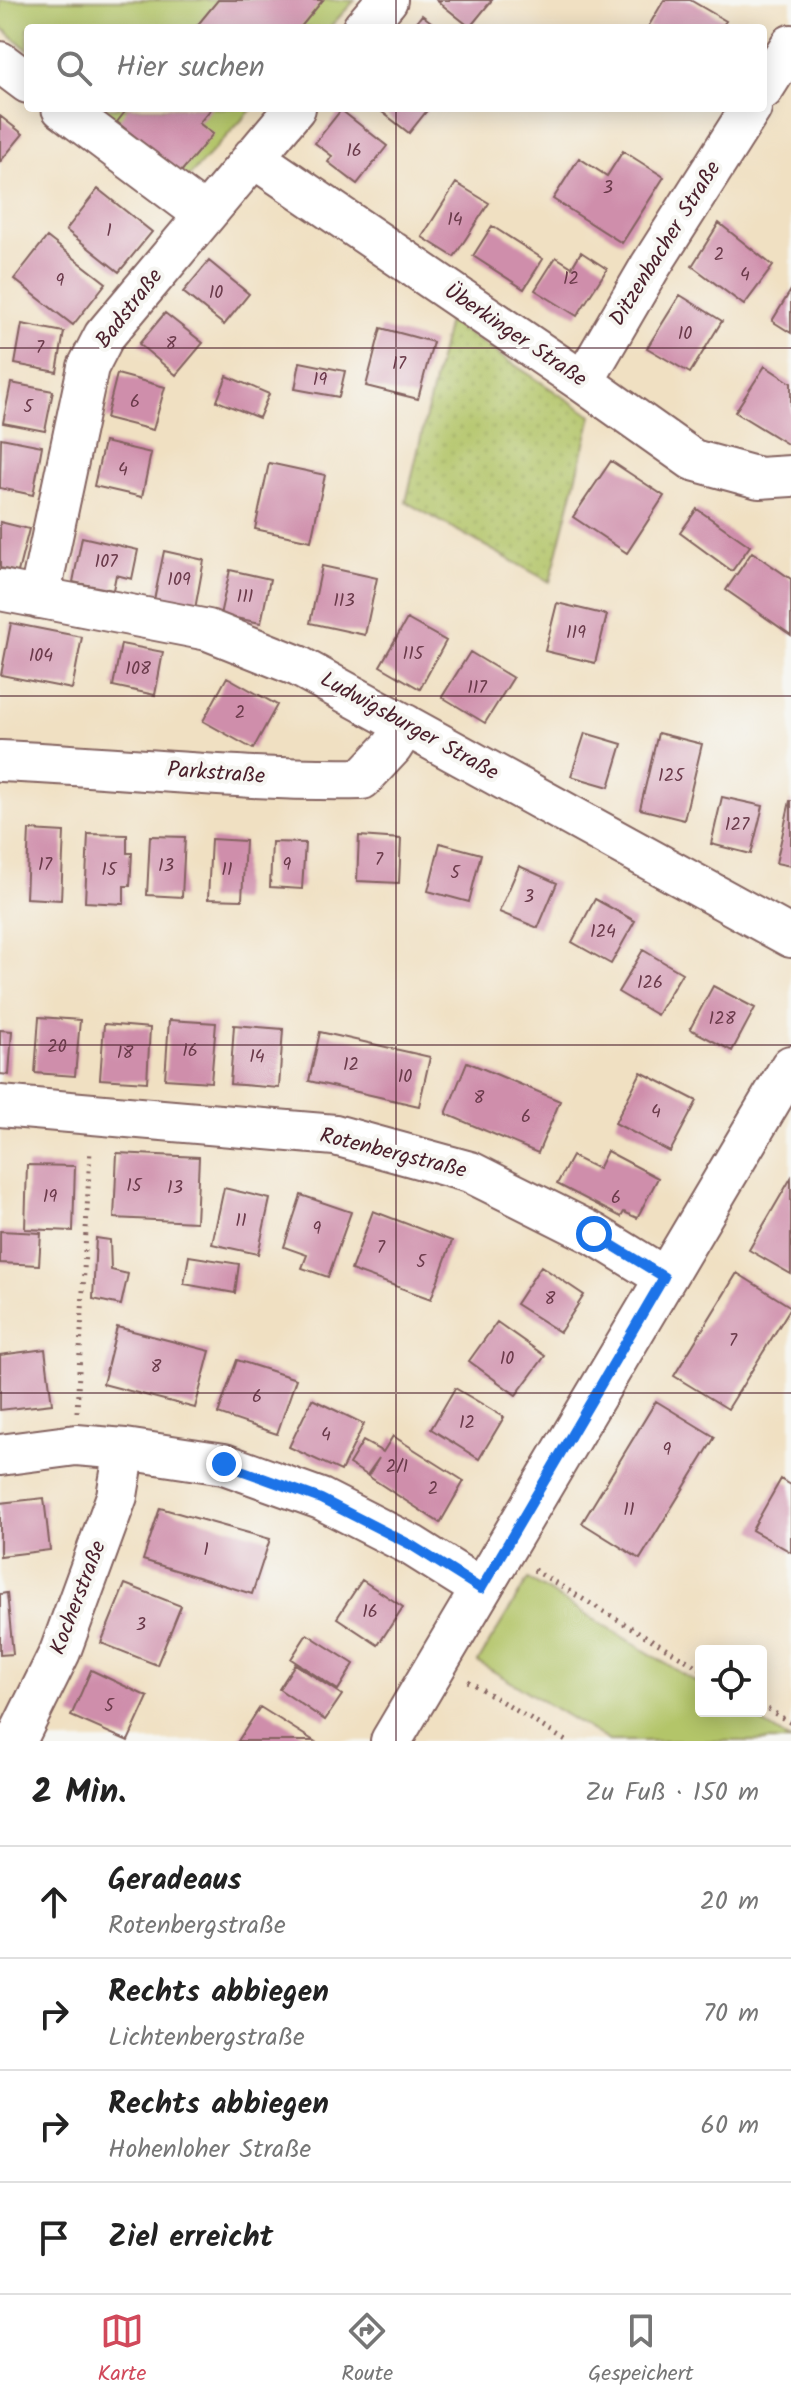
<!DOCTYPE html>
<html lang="de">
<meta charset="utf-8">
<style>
:root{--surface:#fff;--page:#f6f6f6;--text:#222;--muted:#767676;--line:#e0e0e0;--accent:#d1495b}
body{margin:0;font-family:Kalam,sans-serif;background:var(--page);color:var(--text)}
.controls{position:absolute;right:24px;bottom:24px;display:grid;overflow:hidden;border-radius:8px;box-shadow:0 4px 20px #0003}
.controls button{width:72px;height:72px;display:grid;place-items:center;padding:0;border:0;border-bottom:2px solid var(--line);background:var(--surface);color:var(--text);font:40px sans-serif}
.stop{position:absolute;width:24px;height:24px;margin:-18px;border:6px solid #1a73e8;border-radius:50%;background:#fff}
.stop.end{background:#1a73e8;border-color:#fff;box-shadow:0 2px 8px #0008}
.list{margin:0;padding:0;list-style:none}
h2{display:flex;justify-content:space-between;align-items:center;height:104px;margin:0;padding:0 32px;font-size:34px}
h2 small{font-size:26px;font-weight:400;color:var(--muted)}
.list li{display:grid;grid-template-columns:52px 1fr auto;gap:24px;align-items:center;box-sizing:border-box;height:112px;padding:0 32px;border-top:2px solid var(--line)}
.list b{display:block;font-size:30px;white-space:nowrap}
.list p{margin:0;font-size:26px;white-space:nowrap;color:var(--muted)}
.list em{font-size:26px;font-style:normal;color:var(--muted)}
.icon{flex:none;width:44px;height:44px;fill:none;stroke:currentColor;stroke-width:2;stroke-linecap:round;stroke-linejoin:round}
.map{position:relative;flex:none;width:791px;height:1741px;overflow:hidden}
.search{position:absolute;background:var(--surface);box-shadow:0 4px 20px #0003;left:24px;right:24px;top:24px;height:88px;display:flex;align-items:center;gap:20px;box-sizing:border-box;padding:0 28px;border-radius:8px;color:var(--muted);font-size:30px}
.sheet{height:552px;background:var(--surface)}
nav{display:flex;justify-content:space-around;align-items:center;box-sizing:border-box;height:112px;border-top:2px solid var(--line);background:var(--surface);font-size:22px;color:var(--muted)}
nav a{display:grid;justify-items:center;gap:4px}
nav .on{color:var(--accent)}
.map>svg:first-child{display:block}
</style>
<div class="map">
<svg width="791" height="1741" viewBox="0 0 791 1741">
<defs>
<pattern id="grass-dots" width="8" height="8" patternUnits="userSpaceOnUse" patternTransform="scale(2)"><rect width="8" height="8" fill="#b3c569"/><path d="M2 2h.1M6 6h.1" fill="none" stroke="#9ba95b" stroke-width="1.8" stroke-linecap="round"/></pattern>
</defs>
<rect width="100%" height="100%" fill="#f6f6f2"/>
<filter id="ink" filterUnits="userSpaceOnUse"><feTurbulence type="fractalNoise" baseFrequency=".0125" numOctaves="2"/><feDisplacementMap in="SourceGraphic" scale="16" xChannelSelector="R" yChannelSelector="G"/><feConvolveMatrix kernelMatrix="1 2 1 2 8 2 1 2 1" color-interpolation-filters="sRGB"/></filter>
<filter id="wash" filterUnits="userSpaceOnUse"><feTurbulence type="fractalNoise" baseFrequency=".006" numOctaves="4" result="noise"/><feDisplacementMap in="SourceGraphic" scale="32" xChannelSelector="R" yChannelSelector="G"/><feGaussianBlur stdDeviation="1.8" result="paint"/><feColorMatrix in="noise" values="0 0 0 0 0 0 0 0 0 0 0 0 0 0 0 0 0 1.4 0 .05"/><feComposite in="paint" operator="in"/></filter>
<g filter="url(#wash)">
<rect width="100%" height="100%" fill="#f0e0c2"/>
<path fill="url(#grass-dots)" stroke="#7e724a" stroke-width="2" d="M448,321L592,416L550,582L406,502Z"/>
<path fill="#b3c569" stroke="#7e724a" stroke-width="2" d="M0,0H355L329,28H28V50L0,26Z
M95,108H253L183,183Z
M528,1579L701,1685V1711H744L791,1741H609L478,1662Z"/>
<g id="blocks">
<path fill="#cf8eab" d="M218,0H323L300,28H195Z
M436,0H492L470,27Z
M664,0H690L726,21L721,28H649L648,27Z
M422,15L439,28H412Z
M128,108H212L199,123L213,134L180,173L117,122Z
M377,108H429L409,133Z
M341,110L387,146L357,184L328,162L332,156L315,143Z
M0,116L23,134L0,162Z
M623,151L664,177L622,243L553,199L579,158L607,176Z
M456,183L489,203L454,257L422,237Z
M98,189L152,232L119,272L66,230Z
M719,223L773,266L744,305L692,266Z
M492,226L543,259L524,289L473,256Z
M47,237L106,283L73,325L14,279Z
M581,252L607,269L577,316L535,290L556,257L572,267Z
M209,261L249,294L224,325L183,292Z
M791,290V333L772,321Z
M680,295L722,321L690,373L647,348Z
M165,313L203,343L176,375L139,344Z
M22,324L64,332L57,372L15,364Z
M381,328L433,342L418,399L366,386Z
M300,362L345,371L339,397L295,389Z
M765,366L791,383V442L789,445L735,412Z
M117,374L165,387L153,430L106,418Z
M227,376L269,394L259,418L217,401Z
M11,383L53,391L45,431L3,423Z
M1,438L42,446L33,495L0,488Z
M104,442L151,453L142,497L94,486Z
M611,461L664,496L627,553L573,517Z
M269,463L325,475L311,541L255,529Z
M697,509L750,546L732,571L680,533Z
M0,522L29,529L18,572L0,568Z
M82,537L138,550L132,579L116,575L113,590L73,582Z
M164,551L204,560L195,609L154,600Z
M752,552L791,579V635L726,590Z
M322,566L377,578L365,635L310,623Z
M230,570L270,579L261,623L220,615Z
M557,603L607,615L595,663L545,651Z
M407,619L446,641L420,689L380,666Z
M11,623L82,637L72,689L1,675Z
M121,644L163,652L155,695L113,686Z
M470,652L513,678L485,723L442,697Z
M227,677L277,705L253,749L203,721Z
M585,733L622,744L609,787L571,776Z
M658,733L702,744L684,820L640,809Z
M722,797L763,806L751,854L711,844Z
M790,801H791V866L776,863Z
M29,830L64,832L61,900L26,898Z
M88,834L127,835V853H132L130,886H124V904L85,902Z
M150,836L185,837L182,897L147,895Z
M359,836L401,839L399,883L357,881Z
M211,839L245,841L242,900L208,899Z
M272,842L305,843L302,889L270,887Z
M440,843L481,854L469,902L428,891Z
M519,866L557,883L538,928L499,912Z
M595,899L635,921L611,964L572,942Z
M643,950L682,973L657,1015L618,992Z
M713,986L755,1008L732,1051L690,1029Z
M39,1017L80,1020L75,1076L35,1073Z
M169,1020L216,1023L211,1082L165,1079Z
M104,1024L150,1028L147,1082L100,1079Z
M234,1025L283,1029L279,1088L230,1084Z
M0,1030L12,1031L9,1075L0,1074Z
M320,1032L430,1057L419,1106L309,1081Z
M467,1062L560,1101L538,1153L446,1114Z
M641,1072L697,1101L670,1152L615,1123Z
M607,1151L658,1178L637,1218L624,1212L621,1217L557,1184L572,1156L598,1169Z
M117,1153L199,1157L196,1222L114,1218Z
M27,1165L75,1166L73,1231L25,1229Z
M791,1178V1274L749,1250Z
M224,1188L270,1199L258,1254L212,1244Z
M301,1195L351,1212L328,1277L302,1268L307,1255L284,1247Z
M373,1211L452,1241L431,1299L351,1270Z
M0,1231L41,1233L39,1265L0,1263Z
M96,1238L110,1240L111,1270L128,1274L121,1305L93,1299Z
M189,1256L239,1264L235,1293L184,1284Z
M541,1266L584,1295L560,1332L516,1304Z
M737,1273L791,1307L728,1409L674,1376Z
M497,1322L545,1356L516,1395L469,1361Z
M117,1327L210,1351L195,1408L103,1384Z
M45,1349L52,1404L0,1410V1355Z
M237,1360L296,1379L277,1434L218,1414Z
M455,1388L504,1417L479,1459L431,1429Z
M312,1399L364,1424L341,1471L289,1447Z
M656,1401L715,1437L640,1559L582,1523Z
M393,1436L464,1481L440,1523L368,1476L379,1458L367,1475L349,1464L363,1441L383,1452Z
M781,1479L791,1485V1552L752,1530Z
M44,1498L50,1550L0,1556V1503Z
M160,1508L270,1539L252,1594L143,1560Z
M362,1580L403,1607L378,1645L337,1618Z
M125,1584L181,1606L157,1665L101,1643Z
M7,1593L13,1654L0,1655V1594Z
M307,1634L354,1664L338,1690L291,1659Z
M295,1664L342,1695L325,1720L279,1689Z
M91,1670L148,1697L128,1741L71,1716Z
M260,1707L314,1741H238Z"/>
</g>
</g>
<g filter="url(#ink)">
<use href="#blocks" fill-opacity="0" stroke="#846360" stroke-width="2"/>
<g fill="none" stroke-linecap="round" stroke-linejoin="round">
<g stroke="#846360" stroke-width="44">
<path id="minor" d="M363,28L387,0
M0,62L28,83
M763,89L791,45
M62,108L205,215
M253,157L583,382L693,460L759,478L791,476
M583,382L650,267L751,108
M0,590L208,630L298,666L791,937
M39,598L88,367L104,336L295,108
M0,761C121,766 241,781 362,779L392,747L406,725
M0,1106L335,1135L470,1172L594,1234L664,1277
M0,1455L76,1445L125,1449L224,1464L321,1499L411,1545L481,1589
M16,1741L60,1652L117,1496L125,1449
M391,1741L791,1066"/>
</g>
<path stroke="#846360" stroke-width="5" stroke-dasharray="2 6" stroke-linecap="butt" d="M77,1412L90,1150
M534,1570L701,1669
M468,1681L566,1741
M761,1705L791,1723"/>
<use href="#minor" stroke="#fff" stroke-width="40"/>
</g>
</g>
<g fill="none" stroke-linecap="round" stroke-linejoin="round" filter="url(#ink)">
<path stroke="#1a73e8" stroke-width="10" d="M224,1464L321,1499L411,1545L481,1589L664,1277L594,1234"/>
</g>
<path fill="none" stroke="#4a1f2b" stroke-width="2" stroke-opacity="0.55" d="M396,0V28M396,108V1741M0,348H791M0,696H791M0,1045H791M0,1393H791"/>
<g text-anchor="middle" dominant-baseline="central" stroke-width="8" stroke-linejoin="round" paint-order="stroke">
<g font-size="18" fill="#6b3b4b">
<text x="354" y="151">16</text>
<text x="608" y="188">3</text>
<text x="455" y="220">14</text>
<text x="109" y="231">1</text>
<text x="719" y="255">2</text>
<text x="745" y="275">4</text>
<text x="571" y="279">12</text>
<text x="60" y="281">9</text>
<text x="216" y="293">10</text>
<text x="685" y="334">10</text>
<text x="171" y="344">8</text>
<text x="40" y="348">7</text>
<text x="399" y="364">17</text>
<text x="320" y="380">19</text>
<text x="135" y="402">6</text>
<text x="28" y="407">5</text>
<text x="123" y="470">4</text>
<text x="106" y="562">107</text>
<text x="179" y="580">109</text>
<text x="245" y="597">111</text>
<text x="344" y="601">113</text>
<text x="576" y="633">119</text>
<text x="413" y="654">115</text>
<text x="41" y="656">104</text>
<text x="138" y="669">108</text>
<text x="477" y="688">117</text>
<text x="240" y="713">2</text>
<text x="671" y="776">125</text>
<text x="737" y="825">127</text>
<text x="379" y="860">7</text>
<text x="45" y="865">17</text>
<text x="287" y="865">9</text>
<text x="166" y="866">13</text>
<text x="109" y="870">15</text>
<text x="227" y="870">11</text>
<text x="455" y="873">5</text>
<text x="529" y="897">3</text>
<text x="603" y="932">124</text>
<text x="650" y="983">126</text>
<text x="722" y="1019">128</text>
<text x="57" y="1047">20</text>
<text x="190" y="1051">16</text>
<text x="125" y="1053">18</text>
<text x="257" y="1057">14</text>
<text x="351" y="1065">12</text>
<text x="405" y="1077">10</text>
<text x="479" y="1098">8</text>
<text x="656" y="1112">4</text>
<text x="526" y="1117">6</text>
<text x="134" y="1186">15</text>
<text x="175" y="1188">13</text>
<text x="50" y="1197">19</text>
<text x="616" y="1198">6</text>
<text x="241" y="1221">11</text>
<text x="317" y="1229">9</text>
<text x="381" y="1248">7</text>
<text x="421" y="1262">5</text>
<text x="550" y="1299">8</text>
<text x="733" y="1341">7</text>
<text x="507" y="1359">10</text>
<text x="156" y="1367">8</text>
<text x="257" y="1397">6</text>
<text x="467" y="1423">12</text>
<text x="326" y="1435">4</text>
<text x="667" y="1450">9</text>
<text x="397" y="1467">2/1</text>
<text x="433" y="1489">2</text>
<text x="629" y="1510">11</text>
<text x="206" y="1550">1</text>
<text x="370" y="1612">16</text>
<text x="141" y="1625">3</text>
<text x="109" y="1706">5</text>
</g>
<g font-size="22" fill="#4a1f2b" stroke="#f6f6f2">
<text transform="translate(666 244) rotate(-58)">Ditzenbacher Straße</text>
<text transform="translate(130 309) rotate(-52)">Badstraße</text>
<text transform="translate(515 336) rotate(34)">Überkinger Straße</text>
<text transform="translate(409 727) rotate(29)">Ludwigsburger Straße</text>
<text transform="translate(216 774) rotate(4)">Parkstraße</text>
<text transform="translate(393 1154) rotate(14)">Rotenbergstraße</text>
<text transform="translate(79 1598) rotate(-69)">Kocherstraße</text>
</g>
</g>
</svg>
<div class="controls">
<button><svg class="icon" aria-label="locate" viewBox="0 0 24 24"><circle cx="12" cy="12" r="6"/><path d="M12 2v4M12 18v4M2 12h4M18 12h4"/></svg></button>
</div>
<div class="stop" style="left:594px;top:1234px"></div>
<div class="stop end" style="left:224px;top:1464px"></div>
<div class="search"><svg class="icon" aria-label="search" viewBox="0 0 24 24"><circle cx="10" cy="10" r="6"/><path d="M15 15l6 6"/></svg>Hier suchen</div>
</div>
<section class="sheet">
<h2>2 Min.<small>Zu Fuß · 150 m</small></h2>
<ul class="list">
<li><svg class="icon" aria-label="ahead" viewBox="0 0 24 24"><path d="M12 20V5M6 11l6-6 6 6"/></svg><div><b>Geradeaus</b><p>Rotenbergstraße</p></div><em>20 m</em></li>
<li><svg class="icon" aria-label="right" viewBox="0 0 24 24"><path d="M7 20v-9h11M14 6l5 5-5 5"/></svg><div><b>Rechts abbiegen</b><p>Lichtenbergstraße</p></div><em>70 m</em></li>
<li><svg class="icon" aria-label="right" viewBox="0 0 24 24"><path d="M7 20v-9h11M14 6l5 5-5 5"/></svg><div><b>Rechts abbiegen</b><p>Hohenloher Straße</p></div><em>60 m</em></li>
<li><svg class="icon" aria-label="arrive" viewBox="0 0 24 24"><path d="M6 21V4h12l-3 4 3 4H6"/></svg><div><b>Ziel erreicht</b></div></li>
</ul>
</section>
<nav>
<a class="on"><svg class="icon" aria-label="map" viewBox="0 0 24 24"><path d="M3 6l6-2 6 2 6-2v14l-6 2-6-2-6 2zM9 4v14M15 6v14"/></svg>Karte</a>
<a><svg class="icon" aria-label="directions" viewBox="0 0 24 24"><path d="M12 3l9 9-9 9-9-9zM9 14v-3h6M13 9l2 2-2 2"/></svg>Route</a>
<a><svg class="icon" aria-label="saved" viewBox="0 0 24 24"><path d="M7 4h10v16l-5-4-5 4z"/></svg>Gespeichert</a>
</nav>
